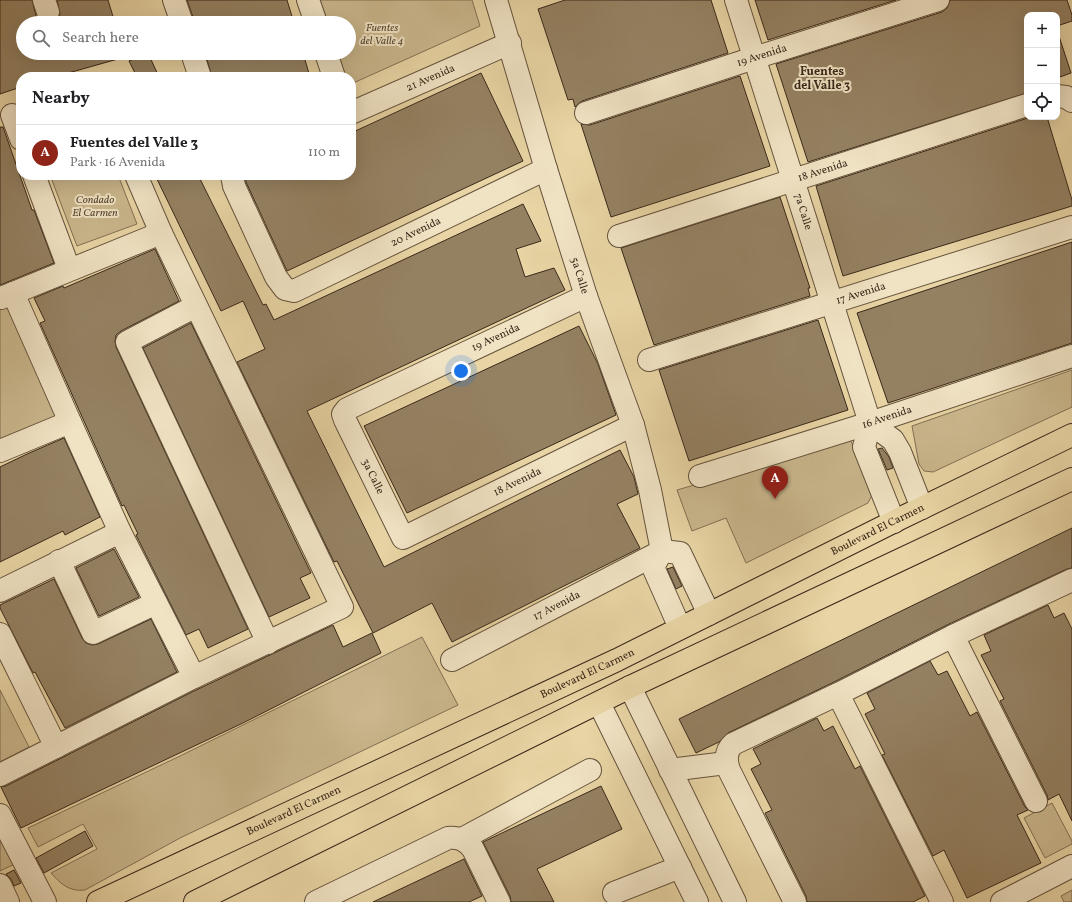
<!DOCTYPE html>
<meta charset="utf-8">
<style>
:root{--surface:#fff;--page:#f2f2f2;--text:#202124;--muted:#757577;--line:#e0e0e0;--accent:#8f2418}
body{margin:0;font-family:Vollkorn,serif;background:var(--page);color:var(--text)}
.controls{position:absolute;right:12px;top:12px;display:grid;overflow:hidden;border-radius:8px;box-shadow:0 4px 16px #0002}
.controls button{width:36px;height:36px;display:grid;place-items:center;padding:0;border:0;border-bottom:1px solid var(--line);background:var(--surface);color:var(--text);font:20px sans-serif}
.you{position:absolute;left:461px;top:371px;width:14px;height:14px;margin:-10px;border:3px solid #fff;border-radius:50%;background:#1a73e8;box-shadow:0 0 0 6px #1a73e833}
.badge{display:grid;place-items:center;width:26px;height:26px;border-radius:50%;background:var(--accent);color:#fff;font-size:13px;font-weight:700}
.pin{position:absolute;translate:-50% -33px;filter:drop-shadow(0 1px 2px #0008)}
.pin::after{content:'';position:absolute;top:21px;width:14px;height:12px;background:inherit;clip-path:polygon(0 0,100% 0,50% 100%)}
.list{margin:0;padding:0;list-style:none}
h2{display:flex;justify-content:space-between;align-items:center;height:52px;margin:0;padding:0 16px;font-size:17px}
h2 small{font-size:13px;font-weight:400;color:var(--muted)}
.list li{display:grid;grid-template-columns:26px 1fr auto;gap:12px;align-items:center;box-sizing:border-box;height:56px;padding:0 16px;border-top:1px solid var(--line)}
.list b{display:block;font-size:15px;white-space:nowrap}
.list p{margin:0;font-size:13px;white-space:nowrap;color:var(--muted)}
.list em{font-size:13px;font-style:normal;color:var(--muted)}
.icon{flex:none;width:22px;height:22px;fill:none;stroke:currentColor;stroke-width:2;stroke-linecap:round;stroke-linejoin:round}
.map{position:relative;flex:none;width:1072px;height:902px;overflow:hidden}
.search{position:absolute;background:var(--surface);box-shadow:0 4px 16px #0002;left:16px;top:16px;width:340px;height:44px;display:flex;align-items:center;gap:10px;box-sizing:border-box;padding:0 14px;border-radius:22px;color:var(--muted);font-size:15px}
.panel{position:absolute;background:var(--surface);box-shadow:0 4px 16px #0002;left:16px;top:72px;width:340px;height:108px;border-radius:16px}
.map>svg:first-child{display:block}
</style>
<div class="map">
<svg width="1072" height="902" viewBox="0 0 1072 902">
<rect width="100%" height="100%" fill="#e8d4a4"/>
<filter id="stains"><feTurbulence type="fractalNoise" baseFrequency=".005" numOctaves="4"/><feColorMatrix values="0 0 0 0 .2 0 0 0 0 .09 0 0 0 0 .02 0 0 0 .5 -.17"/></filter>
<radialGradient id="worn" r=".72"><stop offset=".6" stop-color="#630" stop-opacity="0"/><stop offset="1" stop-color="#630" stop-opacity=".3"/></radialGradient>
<path fill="#cab78d" stroke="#827054" d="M320,0H472L480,26L351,84V77H346L338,53H349V23H328Z
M50,175H118L137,224L77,246Z
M11,302L59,419L0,443V306Z
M1072,370V407L933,472L924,471L919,464L912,426Z
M850,440L862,460L872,495L868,503L746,563L726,518L692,531L677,490Z
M422,637L458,705L180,838L85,890C69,892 61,884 51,873L97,849L83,824L38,847L28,828L178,757Z
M0,690L29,747L0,762Z
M1052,803L1072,841V844L1045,858L1024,818Z
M0,815L23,860L0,871Z
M1072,890V902H1064L1061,896Z"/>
<path fill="#948162" stroke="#39281a" d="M0,0H32L36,16L39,21L43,23H23V53H123L125,57L54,77H21V87L0,94Z
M57,0H108L115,23H53L58,20L60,14Z
M187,0H287L294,23H195Z
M565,0H711L728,53L582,101L575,107L573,99L568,100L538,9Z
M755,0H896L768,40Z
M950,0H1067L1072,15V21L1057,26V15H1027V93L808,162L776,64L942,12L947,8Z
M1057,30L1071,73L1057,78Z
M146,53H148L159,77H137L129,61Z
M205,53H303L310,77H212Z
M481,73L523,161L287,271L246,182L245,175H351V133Z
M740,76L770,166L611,217L581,124L590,125Z
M1031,117H1047L1072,200V206L843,276L816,186Z
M0,127H3L32,210H34L54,263L0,285Z
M155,175H198L263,305L266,304L274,320L523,204L541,241L516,249L525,277L554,268L565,290L307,411L384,567L620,450L634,477L638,494L617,504L640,548L452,642L432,603L373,633L337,561L334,562L237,362L265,349L243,301L221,311Z
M780,197L810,288H808L810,296L654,345L621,248Z
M1072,242V343L888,403L857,313Z
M155,249L179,301L121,331L116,335L115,341L116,347L248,629L208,648L199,629L186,635L136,535L138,534L124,505L122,506L40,323L45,321L34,298L63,286L64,288Z
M818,320L848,410L689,461L659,370Z
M191,323L311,573L300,578L310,598L269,617L143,348Z
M579,326L598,364L616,415L407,513L364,426Z
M64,438L100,517L65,535L63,531L0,562V467L27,454Z
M882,448L889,457L893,468L887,470L878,449Z
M1072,528V568L1067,569L947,625L832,683L728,733L719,742L696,753L679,719Z
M114,549L139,597L99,616L76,568Z
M673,567L682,586L676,589L667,569Z
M54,579L82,638L86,643L92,645L98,644L151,619L177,672L65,728L35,672L33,673L0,608V605Z
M1048,605L1054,618L1064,613L1072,629V821L1059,794L1048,800L1047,795L1000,701L1004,699L981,655L991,651L984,635Z
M333,625L343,647L372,633L381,653L243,723L21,828L1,787L6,786L190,693Z
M930,661L938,675L947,671L970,716L977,712L1025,807L1028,810L1017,815L1041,863L967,898L944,850L933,856L882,755L885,754L865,714L875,709L867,693Z
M817,718L824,731L833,726L855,769L860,766L925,896L913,902H807L806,896L765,813L772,810L751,769L761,764L753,749Z
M601,786L622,829L537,869L554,902H511L510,896L483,842Z
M85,831L93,846L44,873L36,858Z
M464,859L482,896L469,902H373Z
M14,870L21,883L14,886L11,879L6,874Z"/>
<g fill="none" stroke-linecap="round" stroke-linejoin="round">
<g stroke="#65533c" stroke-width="24">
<g id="minor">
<path d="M44,0L48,12"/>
<path d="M174,0L182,23"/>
<path d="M308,0L316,23"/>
<path id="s1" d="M496,0L546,169L586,296L633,425L650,490L662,551"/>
<path id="s2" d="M736,0L870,423"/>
<path d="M192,53L200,77"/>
<path d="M326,53L334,77"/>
<path d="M1057,96L1066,97L1072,101"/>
<path id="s3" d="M351,113L510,43"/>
<path id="s4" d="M586,113L754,58L938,0"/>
<path d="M12,115L21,139"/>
<path d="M34,175L69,269"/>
<path id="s5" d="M232,175L234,186L276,277L285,289L294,291L546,169"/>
<path id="s6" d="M619,236L1027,105"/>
<path d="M13,293L70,422L120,532L194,677"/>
<path id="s7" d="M586,296L347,409L343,414L345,420L403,538L633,425"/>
<path d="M1,298L161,233"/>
<path d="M196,306L127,342L268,643"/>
<path id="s8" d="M649,360L1072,227"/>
<path d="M870,423L864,447L894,522"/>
<path d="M870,423L893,440L900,452L922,508"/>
<path d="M0,451L70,422"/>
<path id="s9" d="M700,476L870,423L1072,356"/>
<path d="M662,551L653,567L680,628"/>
<path d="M662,551L680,553L709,614"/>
<path d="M59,561L93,633L156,603"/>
<path d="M0,591L120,532"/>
<path d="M0,634L56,747"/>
<path d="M953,636L1036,801"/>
<path id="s10" d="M452,660L662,551"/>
<path d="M630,687L735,902"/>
<path d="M838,694L942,902"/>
<path d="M599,703L697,902"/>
<path d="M670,770L726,763"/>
<path d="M0,775L194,677L342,607L161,233L136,175"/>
<path d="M0,815L45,902"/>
<path d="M462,839L590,770"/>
<path d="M0,885L8,902"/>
<path d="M614,893L680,867"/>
<path d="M316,902L448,838C459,837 466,840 473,849L499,902"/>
<path d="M795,902L729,770C726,761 725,751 733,744L838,694L953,636L1072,580"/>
<path d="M1002,902L1072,866"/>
</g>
</g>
<g stroke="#39281a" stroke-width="24">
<g id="major">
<path id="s11" d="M98,902L617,660L899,519L1072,435"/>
<path d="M195,902L630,687L1072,479"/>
</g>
</g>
<use href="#minor" stroke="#f0e3c4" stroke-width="22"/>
<use href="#major" stroke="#e8d4a4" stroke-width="22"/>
</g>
<g text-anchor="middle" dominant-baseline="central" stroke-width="4" stroke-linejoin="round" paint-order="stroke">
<g font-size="11" font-style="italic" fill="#564531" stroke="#f0e3c4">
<text x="382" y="28">Fuentes<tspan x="382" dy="13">del Valle 4</tspan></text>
<text x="95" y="200">Condado<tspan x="95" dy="13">El Carmen</tspan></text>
</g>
<g font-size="11" fill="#39281a" stroke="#f0e3c4">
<text stroke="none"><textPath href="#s4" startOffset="185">19 Avenida</textPath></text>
<text stroke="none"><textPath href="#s3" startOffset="87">21 Avenida</textPath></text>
<text stroke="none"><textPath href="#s6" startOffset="214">18 Avenida</textPath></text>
<text stroke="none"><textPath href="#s2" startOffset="222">7a Calle</textPath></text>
<text stroke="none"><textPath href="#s5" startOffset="271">20 Avenida</textPath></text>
<text stroke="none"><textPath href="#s1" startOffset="288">5a Calle</textPath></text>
<text stroke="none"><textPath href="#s8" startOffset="222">17 Avenida</textPath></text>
<text transform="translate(496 338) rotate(-25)">19 Avenida</text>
<text stroke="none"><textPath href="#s9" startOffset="196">16 Avenida</textPath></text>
<text stroke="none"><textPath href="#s7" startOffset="340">3a Calle</textPath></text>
<text stroke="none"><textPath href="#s7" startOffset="536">18 Avenida</textPath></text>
<text stroke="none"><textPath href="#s11" startOffset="864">Boulevard El Carmen</textPath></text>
<text stroke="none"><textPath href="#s10" startOffset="118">17 Avenida</textPath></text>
<text stroke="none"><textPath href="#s11" startOffset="540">Boulevard El Carmen</textPath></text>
<text stroke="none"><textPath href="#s11" startOffset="216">Boulevard El Carmen</textPath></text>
</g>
<g font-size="12" font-weight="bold" fill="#39281a" stroke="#f0e3c4">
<text x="822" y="72">Fuentes<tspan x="822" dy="14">del Valle 3</tspan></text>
</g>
</g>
<rect width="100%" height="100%" filter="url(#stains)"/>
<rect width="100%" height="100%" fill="url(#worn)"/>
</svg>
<div class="controls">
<button>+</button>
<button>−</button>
<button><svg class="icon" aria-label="locate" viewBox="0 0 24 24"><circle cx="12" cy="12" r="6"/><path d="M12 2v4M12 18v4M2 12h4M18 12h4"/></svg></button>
</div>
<div class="you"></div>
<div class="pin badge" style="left:775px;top:499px">A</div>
<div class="search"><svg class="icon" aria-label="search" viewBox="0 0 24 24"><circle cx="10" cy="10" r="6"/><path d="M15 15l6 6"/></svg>Search here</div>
<section class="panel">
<h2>Nearby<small></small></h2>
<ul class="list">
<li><span class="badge">A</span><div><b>Fuentes del Valle 3</b><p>Park · 16 Avenida</p></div><em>110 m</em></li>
</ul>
</section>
</div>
